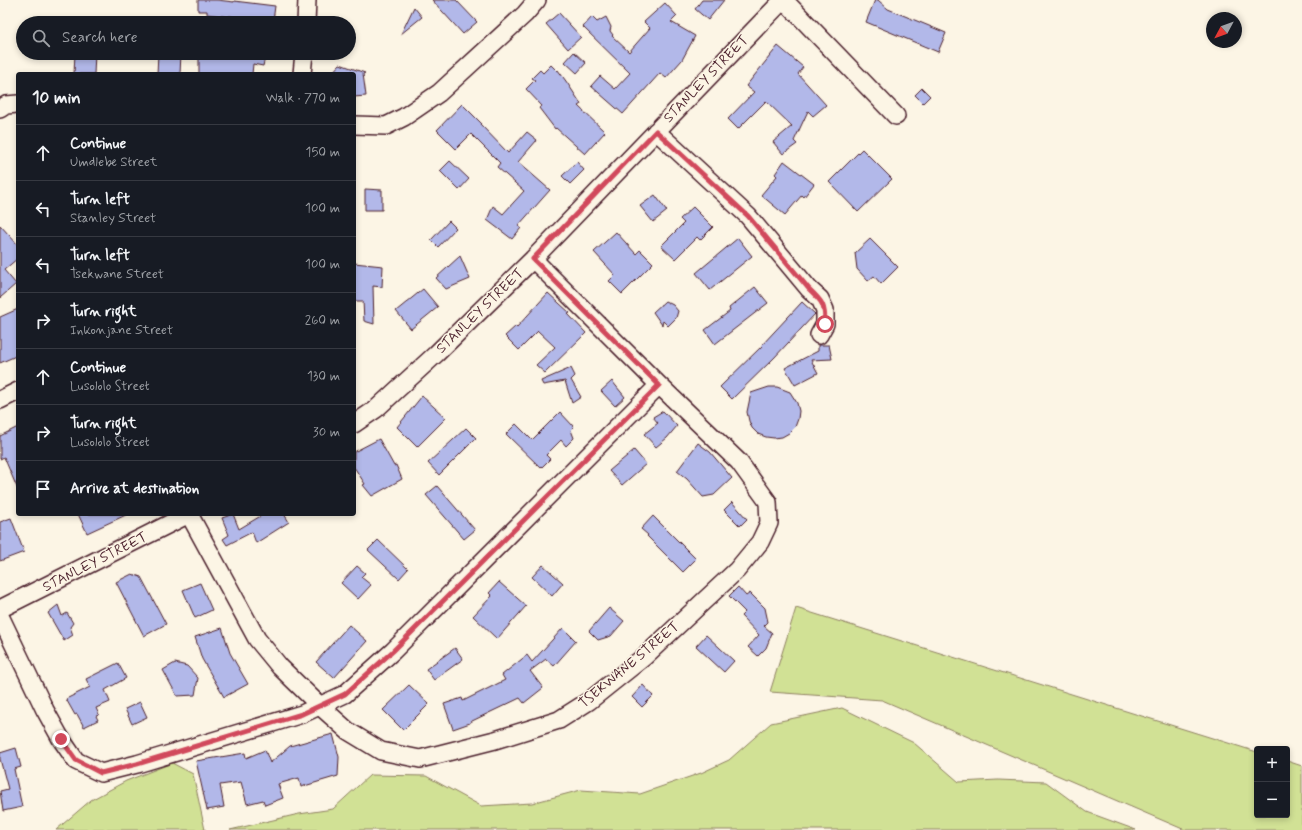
<!DOCTYPE html>
<meta charset="utf-8">
<style>
:root{--surface:#171b24;--page:#242831;--text:#f1f3f6;--muted:#9ea1a6;--line:#363941}
body{margin:0;font-family:Mynerve,sans-serif;background:var(--page);color:var(--text)}
.controls{position:absolute;right:12px;bottom:12px;display:grid;overflow:hidden;border-radius:4px;box-shadow:0 2px 6px #0003}
.controls button{width:36px;height:36px;display:grid;place-items:center;padding:0;border:0;border-bottom:1px solid var(--line);background:var(--surface);color:var(--text);font:20px sans-serif}
.compass{position:absolute;left:1206px;top:12px;width:36px;height:36px;border-radius:50%;background:var(--surface);box-shadow:0 2px 6px #0003;rotate:229deg}
.stop{position:absolute;width:12px;height:12px;margin:-9px;border:3px solid #d1495b;border-radius:50%;background:#fff}
.stop.end{background:#d1495b;border-color:#fff;box-shadow:0 1px 4px #0008}
.list{margin:0;padding:0;list-style:none}
h2{display:flex;justify-content:space-between;align-items:center;height:52px;margin:0;padding:0 16px;font-size:17px}
h2 small{font-size:13px;font-weight:400;color:var(--muted)}
.list li{display:grid;grid-template-columns:26px 1fr auto;gap:12px;align-items:center;box-sizing:border-box;height:56px;padding:0 16px;border-top:1px solid var(--line)}
.list b{display:block;font-size:15px;white-space:nowrap}
.list p{margin:0;font-size:13px;white-space:nowrap;color:var(--muted)}
.list em{font-size:13px;font-style:normal;color:var(--muted)}
.icon{flex:none;width:22px;height:22px;fill:none;stroke:currentColor;stroke-width:2;stroke-linecap:round;stroke-linejoin:round}
.map{position:relative;flex:none;width:1302px;height:830px;overflow:hidden}
.search{position:absolute;background:var(--surface);box-shadow:0 2px 6px #0003;left:16px;top:16px;width:340px;height:44px;display:flex;align-items:center;gap:10px;box-sizing:border-box;padding:0 14px;border-radius:22px;color:var(--muted);font-size:15px}
.panel{position:absolute;background:var(--surface);box-shadow:0 2px 6px #0003;left:16px;top:72px;width:340px;height:444px;border-radius:4px}
.map>svg:first-child{display:block}
</style>
<div class="map">
<svg width="1302" height="830" viewBox="0 0 1302 830">
<rect width="100%" height="100%" fill="#fcf5e5"/>
<filter id="ink" filterUnits="userSpaceOnUse"><feTurbulence type="fractalNoise" baseFrequency=".025" numOctaves="2"/><feDisplacementMap in="SourceGraphic" scale="8" xChannelSelector="R" yChannelSelector="G"/><feConvolveMatrix kernelMatrix="1 2 1 2 8 2 1 2 1" color-interpolation-filters="sRGB"/></filter>
<g filter="url(#ink)">
<path fill="#d1e195" stroke="#8e8060" d="M796,608L1257,752V815H1287V761L1302,766V830H1185L882,700L770,692Z
M842,708L914,743L959,782L998,780L1046,782L1087,812L1136,830H230L299,814L333,809L370,775L426,776L481,806L532,803L581,790L640,794L701,773L729,760L771,723Z
M172,763L193,774L205,830H56L91,800L126,781Z"/>
<path fill="#b2b8e9" stroke="#4a1f2b" d="M198,0H217L234,2V1L275,6L273,21L229,16V17L207,14V11H198Z
M432,0H456L477,22L463,34Z
M702,0H724L708,20L695,9Z
M875,0H878L888,9L946,33L938,52L866,22Z
M665,3L677,16L671,22L695,36L682,60L666,78L660,73L623,114L591,86L600,76L615,89L630,73L583,27L592,17L597,22L606,17L611,27L610,31L613,35L612,36L629,52L650,28L644,22Z
M414,7L422,17L401,34Z
M559,13L581,37L568,49L546,24Z
M778,46L803,67L798,74L826,105L813,116L808,111L794,141L797,144L783,154L773,142L792,126L766,101L738,129L728,119L754,92L746,86Z
M574,52L586,63L577,73L565,62Z
M75,53H95L94,74H74Z
M158,53H181L180,74H157Z
M233,53H266L263,66L253,64L252,74H199V56H233Z
M340,64L365,73L363,74L366,96L354,97V74H331Z
M551,65L557,71L558,70L568,84L581,104L578,106L605,132L585,154L556,128L555,129L539,108L542,106L526,89L535,80L532,78L540,70L543,73Z
M922,88L930,96L923,103L915,95Z
M462,104L481,123L480,124L508,153L527,132L537,140L518,162L550,190L518,226L521,228L512,239L487,220L493,206L503,214L524,191L497,167L500,163L471,134L456,149L437,130Z
M862,149L892,179L858,212L829,182Z
M450,161L469,179L459,190L440,171Z
M784,161L814,184L804,197L802,195L785,215L761,195L777,176L775,174Z
M577,162L584,170L570,184L562,176Z
M365,189L382,190V210H365Z
M655,195L667,211L653,222L640,206Z
M693,207L713,227L700,240L697,237L675,259L661,246L684,223L680,219Z
M449,221L456,228L438,247L431,240Z
M0,225L18,245V258L4,270L16,284L0,298Z
M616,232L636,254L640,250L653,263L622,294L609,281L615,275L594,252Z
M738,238L752,256L710,290L696,273Z
M870,239L898,267L881,284L874,276L868,281L857,269L855,253Z
M460,256L470,279L446,289L436,278Z
M354,263L383,266L382,287L373,286L374,324L364,321L363,301H354Z
M755,287L768,303L715,344L705,330L730,311L729,308Z
M423,289L438,307L411,329L396,311Z
M548,293L570,313L568,314L586,333L545,373L536,365L555,347L538,331L519,350L505,336L516,326L517,327Z
M665,301L673,305L678,311L676,318L668,326L663,321L662,325L653,312Z
M802,302L815,314L774,358L732,399L720,387L762,346H761Z
M18,309V355L0,363V317Z
M818,345H829L832,359L811,360L818,373L795,385L785,368L818,351Z
M571,368L575,376L571,380L581,397L572,403L565,381L543,385L541,381Z
M612,381L625,397L615,406L601,391Z
M769,387H777L790,392L797,403L799,411L798,419L795,427L789,433L782,437L774,438L766,437L758,434L752,428L749,421L747,412L751,393Z
M422,396L446,418L417,447L397,427Z
M663,411L677,426L667,438L656,447L644,434L658,423L653,417Z
M560,412L574,427L571,430L574,438L566,446L561,440L546,455L550,459L541,468L506,434L516,424L532,440Z
M18,427V490L4,457L0,459V436Z
M466,428L476,438L439,475L428,463Z
M379,439L394,466L396,465L402,479L372,496L363,485L365,484L354,467V452Z
M698,443L710,452L732,478L714,495L703,497L687,479L677,471Z
M634,450L646,464L622,485L609,471Z
M437,486L475,530L464,539L426,495Z
M732,502L747,519L740,526L724,510Z
M78,514H128L87,533Z
M233,514L239,529L264,514H284L289,522L256,543L252,532L227,545L223,539L229,535L222,518Z
M653,516L696,559L683,572L647,536L648,535L641,529Z
M11,518L24,552L0,561V522Z
M378,540L408,569L399,579L368,550Z
M543,565L563,583L552,596L532,577Z
M357,566L365,573L361,577L371,585L358,599L341,583Z
M132,574L141,577L166,624L144,636L116,582Z
M499,582L526,606L497,639L473,616L492,596L489,593Z
M200,583L212,610L195,618L183,590Z
M738,587L746,596L750,593L765,608L768,622L764,626L772,633L766,648L758,656L748,647L759,635L741,616L745,612L729,596Z
M58,605L62,616L67,613L73,623L70,627L73,635L64,641L48,613Z
M609,608L624,621L611,636L598,640L589,631Z
M349,625L367,641L334,678L316,662Z
M222,628L230,653L248,684L224,697L202,659L195,637Z
M563,628L576,641L554,666L546,659L530,671L543,688L524,703L520,698L470,722V723L453,729L444,704L462,698L463,701L505,680L502,675L527,655L532,662Z
M706,635L734,661L724,672L696,646Z
M455,648L463,659L434,680L426,669Z
M118,663L126,678L105,690L110,702L96,708L99,715L96,716L98,720L84,727L77,714L75,715L66,699L90,687L86,679Z
M175,663L187,666L198,678L195,695L177,696L163,670Z
M409,685L429,704L403,730L383,710Z
M643,685L653,696L642,707L632,697Z
M140,702L147,717L132,724L125,709Z
M333,734L339,757L338,776L301,787L299,778L278,784L283,798L265,805L263,800L247,804L241,782L220,785L224,807L207,810L196,761L245,753L246,758L265,750L270,763L290,746Z
M16,748L21,767L14,769L22,807L3,811L0,791L8,789L0,759V753Z"/>
<g fill="none" stroke-linecap="round" stroke-linejoin="round">
<g stroke="#4a1f2b" stroke-width="20">
<path id="minor" d="M784,0L896,116
M306,23L307,0
M302,74L304,53
M0,109L6,105L18,104
M354,125L386,126L404,117L439,93L525,14L537,0
M656,131L748,216L784,259L809,289L820,299L825,310V324L819,335
M0,400L18,391
M354,424L376,409L436,354L533,259L783,0
M189,514L257,639L280,667L320,706L348,731L381,751L420,759L495,740L559,720L589,701L644,657L737,570L760,542L769,523L768,502L739,462L659,385L533,259
M0,609L189,514
M0,616L45,710L61,739L76,761L101,773L137,764L302,714L345,694L393,651L659,385"/>
</g>
<use href="#minor" stroke="#fcf5e5" stroke-width="17"/>
</g>
</g>
<g fill="none" stroke-linecap="round" stroke-linejoin="round" filter="url(#ink)">
<path stroke="#d1495b" stroke-width="5" d="M61,739L76,760L101,773L137,764L302,714L345,694L393,651L659,385L533,259L656,131L748,216L809,289C823,302 825,305 825,324"/>
</g>
<g text-anchor="middle" dominant-baseline="central" stroke-width="3" stroke-linejoin="round" paint-order="stroke">
<g font-size="14" fill="#4a1f2b" stroke="#fcf5e5">
<text transform="translate(706 79) rotate(-46)">STANLEY STREET</text>
<text transform="translate(480 311) rotate(-44)">STANLEY STREET</text>
<text transform="translate(95 562) rotate(-27)">STANLEY STREET</text>
<text transform="translate(629 665) rotate(-40)">TSEKWANE STREET</text>
</g>
</g>
</svg>
<div class="controls">
<button>+</button>
<button>−</button>
</div>
<svg class="compass" viewBox="-18 -18 36 36"><path d="M0-13l5 13h-10z" fill="#e53935"/><path d="M0 13l5-13h-10z" fill="#9ea1a6"/></svg>
<div class="stop" style="left:825px;top:324px"></div>
<div class="stop end" style="left:61px;top:739px"></div>
<div class="search"><svg class="icon" aria-label="search" viewBox="0 0 24 24"><circle cx="10" cy="10" r="6"/><path d="M15 15l6 6"/></svg>Search here</div>
<section class="panel">
<h2>10 min<small>Walk · 770 m</small></h2>
<ul class="list">
<li><svg class="icon" aria-label="ahead" viewBox="0 0 24 24"><path d="M12 20V5M6 11l6-6 6 6"/></svg><div><b>Continue</b><p>Umdlebe Street</p></div><em>150 m</em></li>
<li><svg class="icon" aria-label="left" viewBox="0 0 24 24"><path d="M17 20v-9H6M10 6l-5 5 5 5"/></svg><div><b>Turn left</b><p>Stanley Street</p></div><em>100 m</em></li>
<li><svg class="icon" aria-label="left" viewBox="0 0 24 24"><path d="M17 20v-9H6M10 6l-5 5 5 5"/></svg><div><b>Turn left</b><p>Tsekwane Street</p></div><em>100 m</em></li>
<li><svg class="icon" aria-label="right" viewBox="0 0 24 24"><path d="M7 20v-9h11M14 6l5 5-5 5"/></svg><div><b>Turn right</b><p>Inkonjane Street</p></div><em>260 m</em></li>
<li><svg class="icon" aria-label="ahead" viewBox="0 0 24 24"><path d="M12 20V5M6 11l6-6 6 6"/></svg><div><b>Continue</b><p>Lusololo Street</p></div><em>130 m</em></li>
<li><svg class="icon" aria-label="right" viewBox="0 0 24 24"><path d="M7 20v-9h11M14 6l5 5-5 5"/></svg><div><b>Turn right</b><p>Lusololo Street</p></div><em>30 m</em></li>
<li><svg class="icon" aria-label="arrive" viewBox="0 0 24 24"><path d="M6 21V4h12l-3 4 3 4H6"/></svg><div><b>Arrive at destination</b></div></li>
</ul>
</section>
</div>
